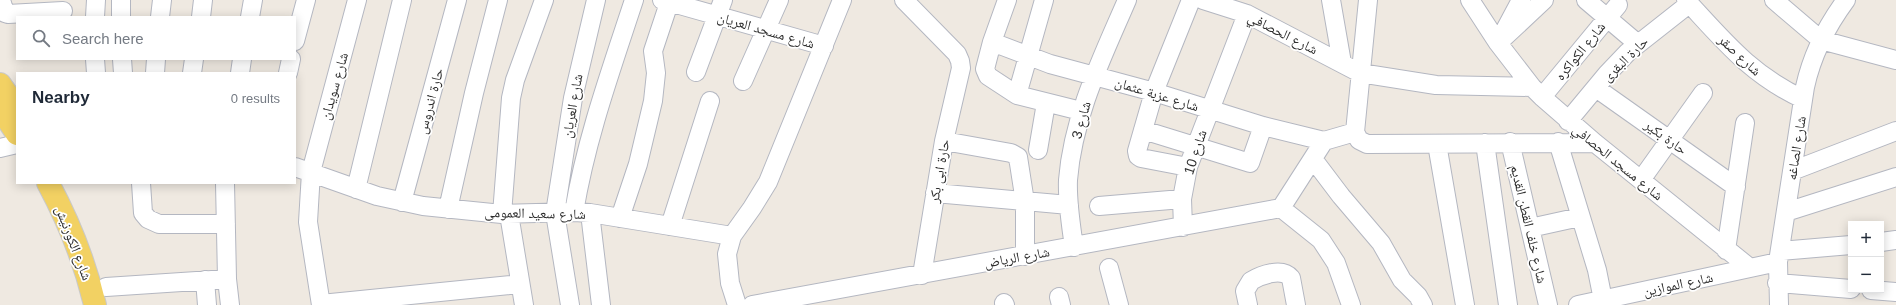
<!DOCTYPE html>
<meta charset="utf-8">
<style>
:root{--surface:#fff;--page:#f2f2f3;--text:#1f2937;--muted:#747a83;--line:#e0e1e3}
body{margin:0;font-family:Helvetica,"Noto Naskh Arabic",sans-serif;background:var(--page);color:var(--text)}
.controls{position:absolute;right:12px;bottom:12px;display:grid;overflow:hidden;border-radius:0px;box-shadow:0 2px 10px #0003}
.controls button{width:36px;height:36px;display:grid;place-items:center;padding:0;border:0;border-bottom:1px solid var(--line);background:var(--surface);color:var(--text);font:20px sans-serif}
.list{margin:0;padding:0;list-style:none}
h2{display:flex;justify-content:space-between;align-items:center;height:52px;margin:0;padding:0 16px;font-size:17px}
h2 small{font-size:13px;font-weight:400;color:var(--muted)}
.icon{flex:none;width:22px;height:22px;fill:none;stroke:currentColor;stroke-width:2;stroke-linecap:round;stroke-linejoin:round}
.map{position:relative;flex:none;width:1896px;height:305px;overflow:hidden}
.search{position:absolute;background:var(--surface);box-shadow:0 2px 10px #0003;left:16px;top:16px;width:280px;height:44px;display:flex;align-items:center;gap:10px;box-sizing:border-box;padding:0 14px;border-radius:0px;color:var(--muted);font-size:15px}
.panel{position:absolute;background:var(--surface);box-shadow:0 2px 10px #0003;left:16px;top:72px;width:280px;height:112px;border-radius:0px}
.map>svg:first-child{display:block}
</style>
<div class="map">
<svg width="1896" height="305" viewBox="0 0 1896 305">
<rect width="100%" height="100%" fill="#efe9e1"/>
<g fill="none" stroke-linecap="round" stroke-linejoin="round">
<g stroke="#b4b7c1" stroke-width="20">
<path id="minor" d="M1,0L5,13L8,14L63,11
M662,0L824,46
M904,0L957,54L960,61L961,68L944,141L922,275
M1007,0L992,42L985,69L988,76L1017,95L1081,111
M1203,0L1247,14L1360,73L1436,85L1532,87
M1331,0L1342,63
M1368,0L1355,132L1359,140L1367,144L1595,143
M1470,0L1498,43L1532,87L1542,97L1595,143L1750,268
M1586,0L1638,44
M1686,0C1724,41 1751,75 1803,99
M1774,0L1821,40L1896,60
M95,17L96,0
M121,17V0
M160,17L162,0
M201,17L203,0
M250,17L253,0
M1505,30L1521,0
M295,41L306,0
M992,42L1050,64L1154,92L1263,126L1324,141
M1498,43L1544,0
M95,59L96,73
M122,59L123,73
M696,72L723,0
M155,73L156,59
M192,73L194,59
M240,73L242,59
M288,73L291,59
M743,81L779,0
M1596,88L1736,187
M1017,95L1044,0
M1542,97L1618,5
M1568,121L1607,74L1628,52L1689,4
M1143,130L1250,163L1263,126
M944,141L1011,153L1018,157L1025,202V256
M1510,142L1548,305
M1558,142L1597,270L1604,305
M1485,143L1508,305
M1437,144L1465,305
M0,148L17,144
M1038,150L1046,103
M1313,159L1341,196L1381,243L1402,280L1418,296L1423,305
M295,167L377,196L423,206L502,214L574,212L590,213L732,236
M1188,167L1141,158L1138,156L1137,151L1154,92L1191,0
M1792,171L1896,131
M1641,180L1703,93
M141,183L143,213L148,219L159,224H226
M225,183L227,279L230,305
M356,189L402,0
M935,193L1069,205
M402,202L457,0
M1099,206L1182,199
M1281,208L1321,240L1336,263L1351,305
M1281,208L1324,141L1355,132
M448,209L474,93L498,0
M574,212C586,139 611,70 634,0
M1786,212L1896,177
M590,213L601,305
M502,214L511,98L515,80L544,0
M509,214L524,305
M620,218L638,164L653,101L656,73L653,51L670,0
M670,226L710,101
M1183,227L1182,199L1188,167L1247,14
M1530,228L1580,217
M1881,242L1896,240
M1074,247C1071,225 1067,202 1068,180C1073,116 1102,58 1127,0
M1726,250L1745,123
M1780,251L1851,245
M1109,268L1119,305
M205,280L207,305
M1777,283L1851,289
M106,287L227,279
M1871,290L1896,292
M1059,297L1061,305
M1004,303L1005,305
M321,304L520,284
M321,305L308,222L311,172L357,0
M570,305L555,213L573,98L596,0
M737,305L730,283L727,254L732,236L752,208L768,182L842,0
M752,305L1281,208
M1248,305L1245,291L1251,281C1261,275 1282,267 1291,278L1296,305
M1578,305L1778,262
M1779,305L1778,262L1805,87C1812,55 1826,27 1846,0"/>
</g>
<g stroke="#c9c9c9" stroke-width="24">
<path id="major" d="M0,84L17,108
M0,108L17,134
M48,183C69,222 85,262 95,305"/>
</g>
<use href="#minor" stroke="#fff" stroke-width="18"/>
<use href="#major" stroke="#f2d163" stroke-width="22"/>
</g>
<g text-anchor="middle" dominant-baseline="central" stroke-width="3.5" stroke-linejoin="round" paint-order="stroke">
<g font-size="14" fill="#2e2e2e" stroke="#fff">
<text transform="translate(766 30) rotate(16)">شارع مسجد العريان</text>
<text transform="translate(1283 33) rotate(27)">شارع الحصافي</text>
<text transform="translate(1580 51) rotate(-51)">شارع الكواكره</text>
<text transform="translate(1740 55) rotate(43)">شارع صقر</text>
<text transform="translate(1625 59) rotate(-44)">حارة البقرى</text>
<text transform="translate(334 86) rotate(-74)">شارع سويدان</text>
<text transform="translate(1157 94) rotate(17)">شارع عزبة عثمان</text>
<text transform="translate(430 101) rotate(-75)">حارة اندروس</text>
<text transform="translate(572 106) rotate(-80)">شارع العريان</text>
<text transform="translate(1081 120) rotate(-75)">شارع 3</text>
<text transform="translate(1666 137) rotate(36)">حارة بكير</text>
<text transform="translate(1796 148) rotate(-81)">شارع الصاغه</text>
<text transform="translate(1195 152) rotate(-72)">شارع 10</text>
<text transform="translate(1618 162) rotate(39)">شارع مسجد الحصافي</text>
<text transform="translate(939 171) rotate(-80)">حارة ابى بكر</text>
<text transform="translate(535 213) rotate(1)">شارع سعيد العمومى</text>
<text transform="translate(1529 224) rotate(77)">شارع خلف القطن القديم</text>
<text transform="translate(74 243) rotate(69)">شارع الكورنيش</text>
<text transform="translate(1017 257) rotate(-10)">شارع الرياض</text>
<text transform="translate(1678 284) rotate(-12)">شارع الموازين</text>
</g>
</g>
</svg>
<div class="controls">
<button>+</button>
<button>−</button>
</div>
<div class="search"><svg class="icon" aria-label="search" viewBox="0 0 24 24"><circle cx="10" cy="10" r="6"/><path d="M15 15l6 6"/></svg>Search here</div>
<section class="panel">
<h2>Nearby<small>0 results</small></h2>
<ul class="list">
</ul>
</section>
</div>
